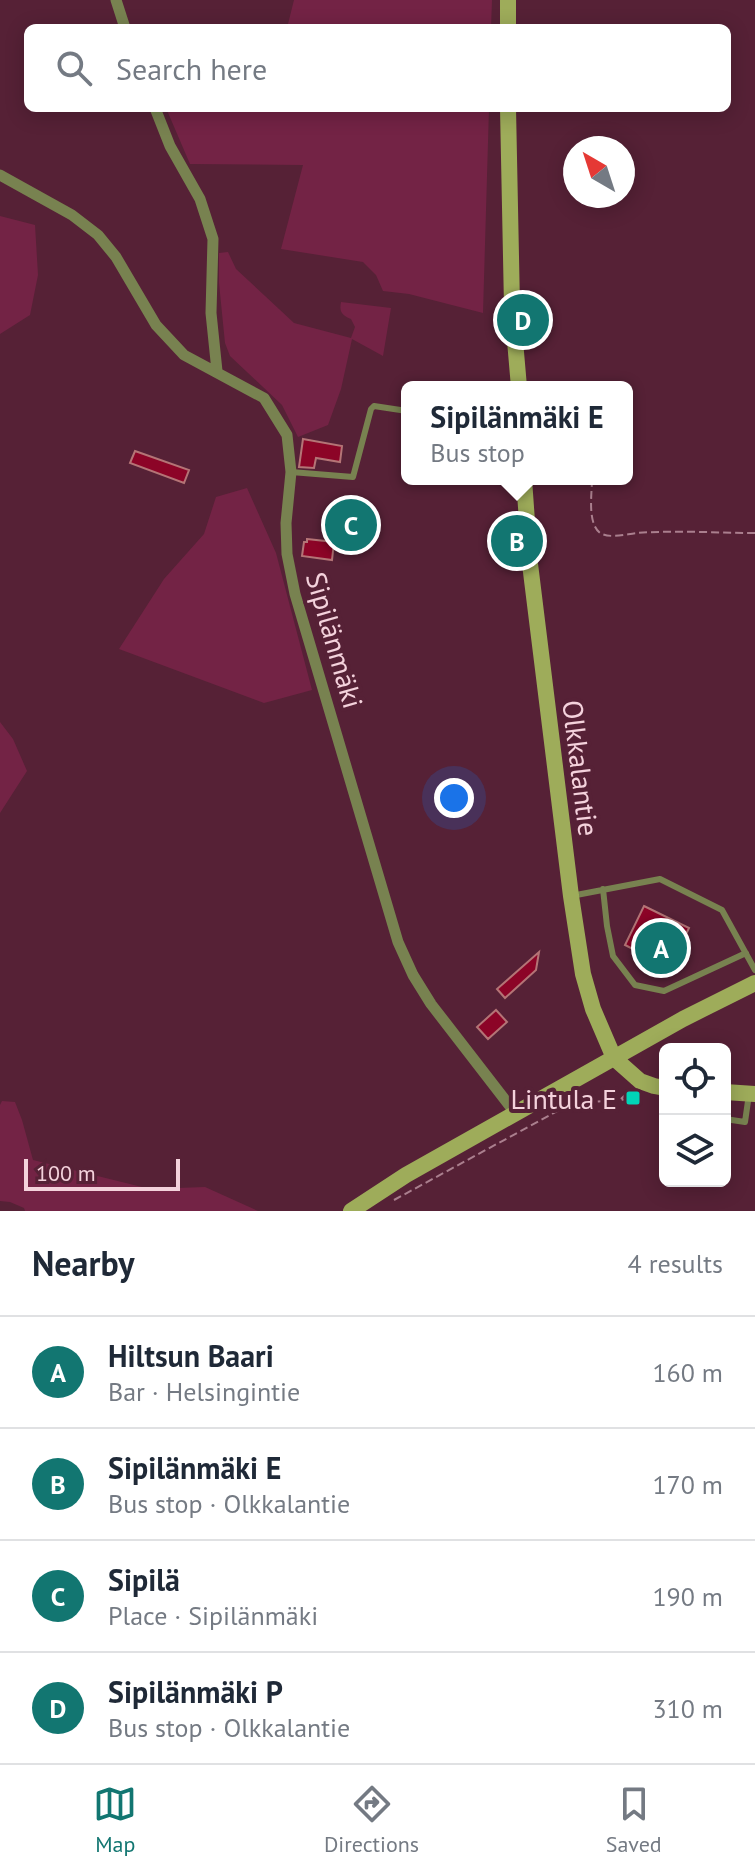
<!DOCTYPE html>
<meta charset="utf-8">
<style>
:root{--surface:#fff;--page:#f2f2f3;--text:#1f2937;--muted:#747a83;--line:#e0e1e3;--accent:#127671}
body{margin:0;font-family:"PT Sans",sans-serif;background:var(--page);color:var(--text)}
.controls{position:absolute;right:24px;bottom:24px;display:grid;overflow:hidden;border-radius:12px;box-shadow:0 4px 20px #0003}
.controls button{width:72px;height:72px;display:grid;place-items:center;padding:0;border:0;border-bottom:2px solid var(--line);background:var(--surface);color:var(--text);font:40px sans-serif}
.compass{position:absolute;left:563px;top:136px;width:72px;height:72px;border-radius:50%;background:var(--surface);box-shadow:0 4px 20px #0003;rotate:321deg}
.scale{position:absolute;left:24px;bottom:20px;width:156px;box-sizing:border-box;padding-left:8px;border:4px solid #f4d2dc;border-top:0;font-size:22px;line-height:28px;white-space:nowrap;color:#f4d2dc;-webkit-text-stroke:6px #562136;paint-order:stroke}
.you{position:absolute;left:454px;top:798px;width:28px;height:28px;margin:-20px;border:6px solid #fff;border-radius:50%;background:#1a73e8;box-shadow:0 0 0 12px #1a73e833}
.badge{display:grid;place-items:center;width:52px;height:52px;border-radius:50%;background:var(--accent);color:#fff;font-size:26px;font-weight:700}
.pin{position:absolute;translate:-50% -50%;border:4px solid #fff;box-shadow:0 2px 8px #0006}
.popup{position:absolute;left:401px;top:381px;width:232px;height:104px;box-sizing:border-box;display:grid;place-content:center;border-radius:12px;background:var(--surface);filter:drop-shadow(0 2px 6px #0005);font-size:26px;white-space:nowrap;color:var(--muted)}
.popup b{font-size:30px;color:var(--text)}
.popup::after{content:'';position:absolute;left:50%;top:100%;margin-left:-16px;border:16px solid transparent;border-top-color:var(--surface)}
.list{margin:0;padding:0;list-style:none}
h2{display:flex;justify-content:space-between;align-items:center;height:104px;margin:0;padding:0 32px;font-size:34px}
h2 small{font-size:26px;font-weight:400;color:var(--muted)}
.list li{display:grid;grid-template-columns:52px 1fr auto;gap:24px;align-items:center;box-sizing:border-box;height:112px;padding:0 32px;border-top:2px solid var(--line)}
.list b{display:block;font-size:30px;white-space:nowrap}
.list p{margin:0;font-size:26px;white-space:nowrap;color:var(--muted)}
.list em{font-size:26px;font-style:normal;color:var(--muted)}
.icon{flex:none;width:44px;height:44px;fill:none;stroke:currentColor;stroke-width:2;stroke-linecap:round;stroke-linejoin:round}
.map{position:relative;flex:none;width:755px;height:1211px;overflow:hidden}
.search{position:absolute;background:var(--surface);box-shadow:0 4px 20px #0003;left:24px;right:24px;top:24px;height:88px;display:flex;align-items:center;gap:20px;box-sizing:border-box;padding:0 28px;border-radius:12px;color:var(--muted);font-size:30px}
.sheet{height:552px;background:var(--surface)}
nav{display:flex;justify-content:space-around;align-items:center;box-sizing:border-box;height:112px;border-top:2px solid var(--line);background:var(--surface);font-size:22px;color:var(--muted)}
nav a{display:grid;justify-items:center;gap:4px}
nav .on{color:var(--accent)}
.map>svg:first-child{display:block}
</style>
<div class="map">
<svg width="755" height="1211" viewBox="0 0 755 1211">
<rect width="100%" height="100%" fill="#562136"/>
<path fill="#732345" d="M294,0H492L491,28H287Z
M166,108H489L483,313L409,294L383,291L376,275L363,262L281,249L303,165L190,164Z
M0,216L35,225L38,275L30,315L0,334Z
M228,252L236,269L294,323L351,338L355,327L351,319C342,315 339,312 341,302L391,308L383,356L352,339L341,389L328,425L298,437L282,405L230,356L225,343L219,283V253Z
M247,488L276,553L312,690L264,703L119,649L164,579L204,534L216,497Z
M0,722L13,739L27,771L0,813Z
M2,1101L15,1102L22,1120L33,1160L150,1189L205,1187L258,1211H25L24,1208L10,1202L0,1201V1105Z"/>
<path fill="#8c0427" stroke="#b47476" stroke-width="2" d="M303,439L342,446L340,462L316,458L314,468L299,467Z
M135,451L189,470L184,483L130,463Z
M350,510L365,512L360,543L338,539L341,520L348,521Z
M307,539L334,542L332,560L302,556L304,542H307Z
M644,906L689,928L670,968L625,945Z
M539,952L536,970L505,998L497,989Z
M496,1010L507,1022L488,1039L477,1027Z"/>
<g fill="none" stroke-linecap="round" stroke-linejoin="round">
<path stroke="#aa7f8e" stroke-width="2" stroke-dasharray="8 4" stroke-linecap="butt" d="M592,479C592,493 587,523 600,533C610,539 626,534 637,533C676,530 716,533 755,533
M621,1099L630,1090
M394,1200L561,1109L579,1103L644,1098"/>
<path stroke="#788250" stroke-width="6" d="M291,472L353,477L371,409L374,406L407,411
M603,889L607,926L613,956L635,985L664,991L746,953
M571,896L660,879L722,910L755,970
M725,1119L745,1122L749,1094"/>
<path stroke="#788250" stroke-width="11" d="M116,0L125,28
M155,108L170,146L200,199L213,239L211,313L217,371
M0,175L72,215L98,235L116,257L156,325L184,355L264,398L287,435L291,472L286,523L287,554L295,594L398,942L413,975L431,1004L516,1114"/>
<path stroke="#9eac5a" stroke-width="16" d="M508,28V0
M508,108L512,306L519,387
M524,479L530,564L571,896L583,974L593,1009L614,1058L640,1081L654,1086L665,1088
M725,1092L755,1094
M351,1211L406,1175L683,1019L755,983"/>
</g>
<rect fill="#01d5b7" stroke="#562136" stroke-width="3" x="625" y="1090" width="16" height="16" rx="4"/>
<g text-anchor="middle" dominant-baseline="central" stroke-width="8" stroke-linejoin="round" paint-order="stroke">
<g font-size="28" fill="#f4d2dc" stroke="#562136">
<text transform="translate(335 640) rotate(74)">Sipilänmäki</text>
<text transform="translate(581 768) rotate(83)">Olkkalantie</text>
</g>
<g font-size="28" fill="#f4d2dc" stroke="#562136" text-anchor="end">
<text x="617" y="1098">Lintula E</text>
</g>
</g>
</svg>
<div class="controls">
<button><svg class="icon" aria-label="locate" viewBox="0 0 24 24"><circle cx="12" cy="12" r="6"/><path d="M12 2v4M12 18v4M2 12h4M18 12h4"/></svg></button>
<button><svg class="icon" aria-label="layers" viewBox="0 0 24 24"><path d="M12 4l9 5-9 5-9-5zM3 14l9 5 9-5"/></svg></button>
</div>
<svg class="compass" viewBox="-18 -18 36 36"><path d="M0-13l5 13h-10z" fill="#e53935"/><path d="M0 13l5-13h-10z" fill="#747a83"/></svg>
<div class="scale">100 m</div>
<div class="you"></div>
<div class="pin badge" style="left:661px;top:948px">A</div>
<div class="pin badge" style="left:517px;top:541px">B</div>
<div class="popup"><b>Sipilänmäki E</b>Bus stop</div>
<div class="pin badge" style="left:351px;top:525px">C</div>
<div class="pin badge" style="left:523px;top:320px">D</div>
<div class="search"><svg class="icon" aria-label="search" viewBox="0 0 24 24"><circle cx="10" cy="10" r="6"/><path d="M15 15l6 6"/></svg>Search here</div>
</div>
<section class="sheet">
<h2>Nearby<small>4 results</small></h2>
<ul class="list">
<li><span class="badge">A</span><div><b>Hiltsun Baari</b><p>Bar · Helsingintie</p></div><em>160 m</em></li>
<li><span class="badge">B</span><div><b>Sipilänmäki E</b><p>Bus stop · Olkkalantie</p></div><em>170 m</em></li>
<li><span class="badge">C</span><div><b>Sipilä</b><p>Place · Sipilänmäki</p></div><em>190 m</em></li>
<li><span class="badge">D</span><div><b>Sipilänmäki P</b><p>Bus stop · Olkkalantie</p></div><em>310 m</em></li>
</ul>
</section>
<nav>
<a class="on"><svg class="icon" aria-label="map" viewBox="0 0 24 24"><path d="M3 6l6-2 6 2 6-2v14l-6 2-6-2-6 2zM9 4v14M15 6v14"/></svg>Map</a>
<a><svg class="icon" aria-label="directions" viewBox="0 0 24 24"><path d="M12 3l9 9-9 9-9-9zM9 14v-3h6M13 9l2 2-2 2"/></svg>Directions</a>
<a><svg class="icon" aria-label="saved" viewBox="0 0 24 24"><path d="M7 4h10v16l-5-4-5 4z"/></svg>Saved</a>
</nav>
